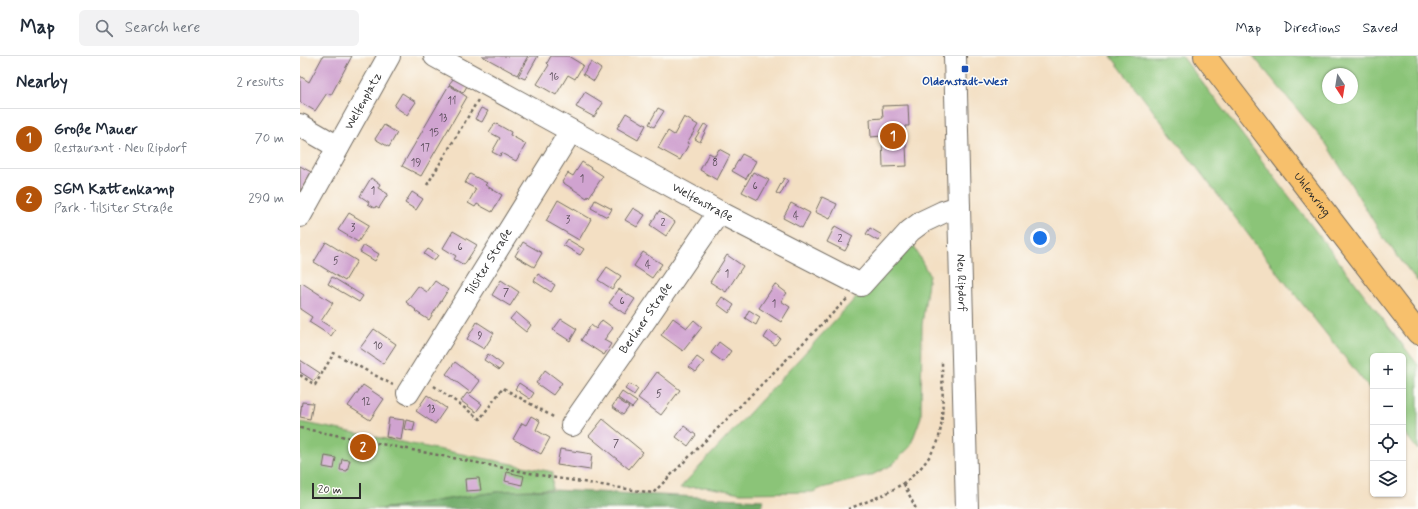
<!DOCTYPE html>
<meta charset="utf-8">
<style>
:root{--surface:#fff;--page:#f2f2f3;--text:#1f2937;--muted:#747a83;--line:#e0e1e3;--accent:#b45309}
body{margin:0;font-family:Mynerve,sans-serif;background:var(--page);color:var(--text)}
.controls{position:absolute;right:12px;bottom:12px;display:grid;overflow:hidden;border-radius:6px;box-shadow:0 1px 3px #0004}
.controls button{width:36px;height:36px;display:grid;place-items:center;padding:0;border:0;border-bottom:1px solid var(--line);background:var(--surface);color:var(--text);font:20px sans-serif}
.compass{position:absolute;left:1022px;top:12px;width:36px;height:36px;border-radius:50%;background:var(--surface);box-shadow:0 1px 3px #0004;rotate:168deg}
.scale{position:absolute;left:12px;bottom:10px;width:49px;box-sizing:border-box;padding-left:4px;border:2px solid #2b2b2b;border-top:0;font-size:11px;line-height:14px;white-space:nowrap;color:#2b2b2b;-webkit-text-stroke:3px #fdfcf7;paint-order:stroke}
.you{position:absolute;left:740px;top:182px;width:14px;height:14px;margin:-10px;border:3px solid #fff;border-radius:50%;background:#1a73e8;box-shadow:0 0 0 6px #1a73e833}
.badge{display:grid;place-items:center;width:26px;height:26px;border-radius:50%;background:var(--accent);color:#fff;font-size:13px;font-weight:700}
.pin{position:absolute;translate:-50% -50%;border:2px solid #fff;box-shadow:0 1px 4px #0006}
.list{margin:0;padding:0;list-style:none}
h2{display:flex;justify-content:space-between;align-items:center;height:52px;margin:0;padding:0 16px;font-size:17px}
h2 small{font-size:13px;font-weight:400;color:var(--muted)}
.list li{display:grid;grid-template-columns:26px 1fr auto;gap:12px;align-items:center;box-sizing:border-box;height:60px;padding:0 16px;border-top:1px solid var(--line)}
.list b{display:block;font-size:15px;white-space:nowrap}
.list p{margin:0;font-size:13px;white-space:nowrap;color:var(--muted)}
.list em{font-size:13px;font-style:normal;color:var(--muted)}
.icon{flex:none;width:22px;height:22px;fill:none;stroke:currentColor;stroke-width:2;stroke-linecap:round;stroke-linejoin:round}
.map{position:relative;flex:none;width:1118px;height:453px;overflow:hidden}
header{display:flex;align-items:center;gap:24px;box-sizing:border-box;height:56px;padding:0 20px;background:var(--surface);border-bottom:1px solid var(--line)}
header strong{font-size:19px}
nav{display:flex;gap:22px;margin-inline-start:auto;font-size:14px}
.search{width:280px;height:36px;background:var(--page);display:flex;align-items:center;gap:10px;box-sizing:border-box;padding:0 14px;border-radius:6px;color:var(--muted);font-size:15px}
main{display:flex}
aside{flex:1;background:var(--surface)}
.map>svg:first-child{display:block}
</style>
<header>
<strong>Map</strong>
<div class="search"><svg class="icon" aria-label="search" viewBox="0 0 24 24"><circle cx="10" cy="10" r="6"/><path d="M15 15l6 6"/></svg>Search here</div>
<nav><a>Map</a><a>Directions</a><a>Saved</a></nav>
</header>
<main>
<aside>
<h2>Nearby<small>2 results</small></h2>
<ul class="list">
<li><span class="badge">1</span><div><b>Große Mauer</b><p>Restaurant · Neu Ripdorf</p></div><em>70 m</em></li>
<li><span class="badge">2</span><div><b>SGM Kattenkamp</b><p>Park · Tilsiter Straße</p></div><em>290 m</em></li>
</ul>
</aside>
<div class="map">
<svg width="1118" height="453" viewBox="0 0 1118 453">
<rect width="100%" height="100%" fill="#fdfcf7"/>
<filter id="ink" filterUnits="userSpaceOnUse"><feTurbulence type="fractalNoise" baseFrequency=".025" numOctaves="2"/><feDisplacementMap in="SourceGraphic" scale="8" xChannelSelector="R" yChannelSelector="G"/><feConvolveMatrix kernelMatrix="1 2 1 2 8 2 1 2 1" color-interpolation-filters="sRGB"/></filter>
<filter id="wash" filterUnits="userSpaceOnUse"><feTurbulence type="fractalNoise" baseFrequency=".012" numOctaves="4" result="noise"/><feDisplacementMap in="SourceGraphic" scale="16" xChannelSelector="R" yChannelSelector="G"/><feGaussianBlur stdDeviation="0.9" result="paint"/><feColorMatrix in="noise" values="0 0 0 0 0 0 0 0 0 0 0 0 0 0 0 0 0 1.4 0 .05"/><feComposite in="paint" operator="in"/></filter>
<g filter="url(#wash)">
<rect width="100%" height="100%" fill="#f3dfc3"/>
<path fill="#8bc478" stroke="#5b7852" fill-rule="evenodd" d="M811,0H882L1118,309V394L1103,375V300H1073V337L970,207Z
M953,0H1118V226L1085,184L1027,89ZM1028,18H1052V42H1028Z
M610,183L629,219L622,269L621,361L610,391L592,409L570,420L522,432L513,436L441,437L406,431L380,432Z
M0,366L253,416L252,433L204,435L80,453H0Z"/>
<path fill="#70aa68" stroke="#4e6a4a" d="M253,434L464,444L460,453H82L204,435Z"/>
<g id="blocks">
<path fill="#d0a3d0" d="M23,0H52L31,39L27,37L15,55L0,46V20L9,26Z
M182,0H228L217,19Z
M230,0H238L225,23L218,20Z
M251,0H268L283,9L275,23L268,19L256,39L237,28L249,9L247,7Z
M291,6L301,13L294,25L283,18Z
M154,22L167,30L163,37L149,28Z
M149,29L167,41L121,120L102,110Z
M285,36L303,47L294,61L276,51Z
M102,37L116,46L107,59L94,50Z
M608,49L609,70H605L607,110L583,111L582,80L571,81L570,63L583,62L582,50Z
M181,52L188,55L182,66L175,63Z
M358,52L364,55L354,71L349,68Z
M326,57L346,69L338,84L317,72Z
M384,61L398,69L387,87L389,88L380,104L358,92L368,75L374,79Z
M195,67L211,76L210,79L226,88L216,105L201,97L200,100L192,96L200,82L189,76Z
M404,68L408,70L400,86L395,83Z
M84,69L97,77L89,91L75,83Z
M419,93L430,99L417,124L400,114L409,97L415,100Z
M442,98L456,105L446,123L432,115Z
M282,106L303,120L289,141L288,140L287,142L262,126L268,117L273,120Z
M0,110L11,116L0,136Z
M453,116L469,124L458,144L442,136Z
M170,118L187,127L185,129L202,139L192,156L177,148L175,151L168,147L176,133L165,127Z
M71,122L80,128L78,132L88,138L79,152L76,150L75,152L68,148L69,146L60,140Z
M484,122L488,124L480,139L476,137Z
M112,136L123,143L116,154L105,147Z
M522,141L537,148L530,163L515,156Z
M258,144L291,163L279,184L246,165Z
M295,144L312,153L307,161L291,152Z
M491,147L510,157L502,172L483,162Z
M333,152L345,159L337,171L325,164Z
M359,155L375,166L366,180L350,169Z
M49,157L69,169L58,186L38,174Z
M535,170L553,180L545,195L527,186Z
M570,172L582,179L578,185L566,178Z
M153,175L177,189L164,209L154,203L156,200L143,192Z
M267,183L284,193L280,199L263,189Z
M26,186L57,205L45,225L14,206Z
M223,186L242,197L234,211L215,200Z
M64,189L79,198L75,205L60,196Z
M128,193L138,199L134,205L124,198Z
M343,196L362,208L352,222L334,210Z
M427,199L443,210L426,236L410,226Z
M307,211L321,220L312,233L298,224Z
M238,218L255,229L251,236L234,225Z
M32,221L63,240L59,246L28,228Z
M201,224L219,236L210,250L192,239Z
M135,225L148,234L129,264L115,255L116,254L106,246L118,230L127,236Z
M2,227L33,247L21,265L35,274L31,280L9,266L12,261L0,253V229Z
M475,228L487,237L481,245L490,251L481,266L459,252Z
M319,233L335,243L325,258L309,247Z
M422,241L434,249L429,257L417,248Z
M449,254L460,261L456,269L445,262Z
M216,256L231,269L226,276L210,263Z
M373,262L387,272L394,264L402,271L383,295L361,279Z
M261,263L277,273L270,285L253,274Z
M302,264L313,272L304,284L311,288L304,299L281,284L291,269L296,273Z
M177,266L194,277L184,293L167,283Z
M74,273L96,288L83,308L60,292Z
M469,274L480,282L475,289L464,282Z
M419,286L431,295L423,306L411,297Z
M188,298L203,309L199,314L184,304Z
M397,301L404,306L396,316L389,311Z
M0,304L20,317L14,325L0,316Z
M155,306L180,325L171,337L146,318Z
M245,314L262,327L253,339L236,327Z
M357,316L380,334L361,359L338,342Z
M219,327L234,337L230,343L215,333Z
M329,328L338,333L334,339L325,333Z
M63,329L84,343L70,364L48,350Z
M322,336L337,346L332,352L318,342Z
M167,337L182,348L176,356L161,345Z
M127,339L146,352L135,368L116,355Z
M317,343L329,351L323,359L312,351Z
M2,346L13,347L10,363L0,361Z
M231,360L240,365L236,374L250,382L241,398L213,383L222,367L226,369Z
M89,362L104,364L101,384L86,381Z
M303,363L343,396L329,413L289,380Z
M106,364L115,366L113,375L104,373Z
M384,370L396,379L388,390L376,381Z
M260,393L292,398L290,414L257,409Z
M25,400L36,402L34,413L23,411Z
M42,403L50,404L47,415L40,414Z
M207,416L224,420L222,429L205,425Z
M179,422L181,434L166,435L165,423Z"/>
</g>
</g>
<g filter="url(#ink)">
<use href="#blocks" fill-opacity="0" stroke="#716a60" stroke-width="1"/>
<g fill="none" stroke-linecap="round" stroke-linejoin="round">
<g stroke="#716a60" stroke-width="24">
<g id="minor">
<path id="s1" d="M135,0L419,156L561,229L610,175L622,166L643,156L659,151"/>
<path id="s2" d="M655,0L667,453"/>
<path d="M0,69L38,91"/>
<path id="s3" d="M0,160L89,0"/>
<path id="s4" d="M108,337L271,75"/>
<path id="s5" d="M272,369L339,273L419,156"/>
</g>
</g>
<g stroke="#716a60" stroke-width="24">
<g id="highway">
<path id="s6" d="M905,0L1118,277"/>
</g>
</g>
<path stroke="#716a60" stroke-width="2.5" stroke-dasharray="3 3" stroke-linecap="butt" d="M127,129L178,44
M0,319L15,329L34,297L93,329
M134,330L180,363L203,332L255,362
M0,372L250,421L353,437L547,243
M604,428L616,453
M548,453C581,440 611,430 631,398C633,394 637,390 638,385C645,359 642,331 642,305"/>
<use href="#minor" stroke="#fff" stroke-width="22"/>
<use href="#highway" stroke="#f7c06c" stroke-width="22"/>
</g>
</g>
<rect fill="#1a4fb4" stroke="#fdfcf7" stroke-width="1.5" x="661" y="9" width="8" height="8" rx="2"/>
<g text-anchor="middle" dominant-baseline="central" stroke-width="3" stroke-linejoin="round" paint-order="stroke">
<g font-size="10" fill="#544954">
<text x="254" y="21">16</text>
<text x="152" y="45">11</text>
<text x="143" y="62">13</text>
<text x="134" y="77">15</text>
<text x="125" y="92">17</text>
<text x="116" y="107">19</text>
<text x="415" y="107">8</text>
<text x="282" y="123">1</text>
<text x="455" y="130">6</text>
<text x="73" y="135">1</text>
<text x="496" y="160">4</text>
<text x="268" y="164">3</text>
<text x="363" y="167">2</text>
<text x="53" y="172">3</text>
<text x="540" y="183">2</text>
<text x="160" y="191">6</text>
<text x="36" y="205">5</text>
<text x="348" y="209">4</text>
<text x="427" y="218">1</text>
<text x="206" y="237">7</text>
<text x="322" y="245">6</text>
<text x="474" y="248">1</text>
<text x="180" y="280">9</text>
<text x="78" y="290">10</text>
<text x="359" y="338">5</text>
<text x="66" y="346">12</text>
<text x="131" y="353">13</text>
<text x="316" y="388">7</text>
</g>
<g font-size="12" font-weight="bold" fill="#164399" stroke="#fdfcf7">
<text x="665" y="26">Oldenstadt-West</text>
</g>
<g font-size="12" fill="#2b2b2b" stroke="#fdfcf7">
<text stroke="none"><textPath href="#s3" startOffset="131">Welfenplatz</textPath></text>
<text stroke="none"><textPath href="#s6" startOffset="175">Uhlenring</textPath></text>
<text stroke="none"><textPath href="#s1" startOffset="305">Welfenstraße</textPath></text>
<text stroke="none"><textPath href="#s4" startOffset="154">Tilsiter Straße</textPath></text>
<text stroke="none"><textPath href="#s2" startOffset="227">Neu Ripdorf</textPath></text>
<text stroke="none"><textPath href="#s5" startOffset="130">Berliner Straße</textPath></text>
</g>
</g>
</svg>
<div class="controls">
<button>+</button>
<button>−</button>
<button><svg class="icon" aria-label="locate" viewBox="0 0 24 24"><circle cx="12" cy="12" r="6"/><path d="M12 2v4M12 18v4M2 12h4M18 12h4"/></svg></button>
<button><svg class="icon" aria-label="layers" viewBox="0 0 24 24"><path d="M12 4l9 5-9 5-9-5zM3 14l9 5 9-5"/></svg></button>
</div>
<svg class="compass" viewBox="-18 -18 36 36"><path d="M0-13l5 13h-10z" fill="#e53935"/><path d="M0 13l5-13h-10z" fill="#747a83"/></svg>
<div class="scale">20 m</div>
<div class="you"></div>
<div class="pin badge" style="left:593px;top:80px">1</div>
<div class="pin badge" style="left:63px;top:391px">2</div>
</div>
</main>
